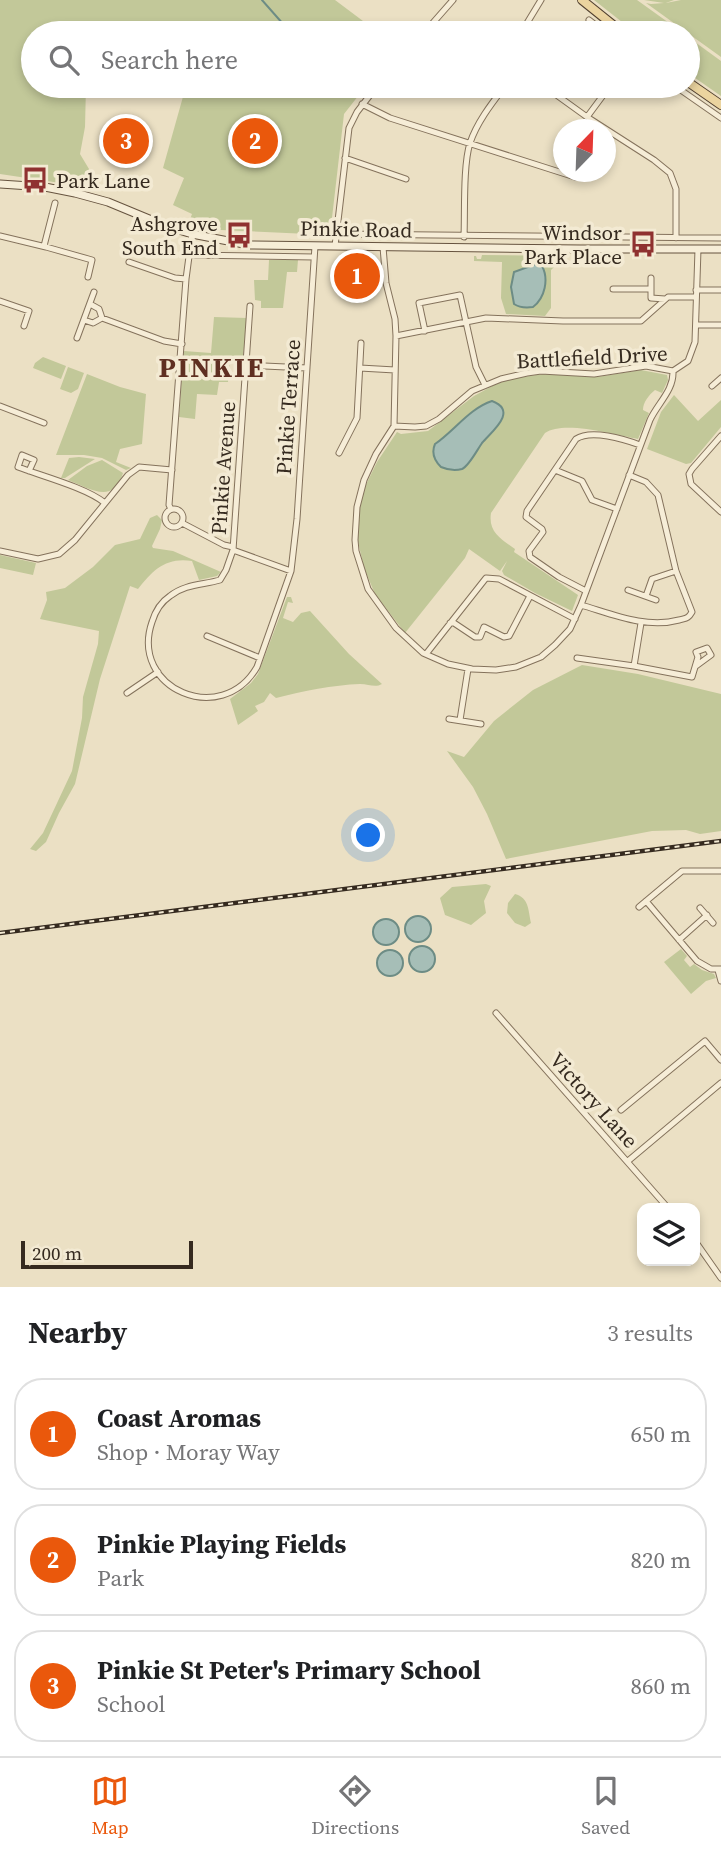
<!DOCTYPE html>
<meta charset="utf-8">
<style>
:root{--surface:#fff;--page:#f2f2f2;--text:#202124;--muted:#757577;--line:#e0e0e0;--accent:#ea580c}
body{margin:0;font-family:"Source Serif 4",serif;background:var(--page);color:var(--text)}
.controls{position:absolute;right:21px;bottom:21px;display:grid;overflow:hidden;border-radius:14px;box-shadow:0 4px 10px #0003}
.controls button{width:63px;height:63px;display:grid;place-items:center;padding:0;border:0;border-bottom:2px solid var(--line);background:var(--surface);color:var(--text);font:35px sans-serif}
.compass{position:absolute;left:553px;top:119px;width:63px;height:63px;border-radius:50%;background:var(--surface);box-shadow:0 4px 10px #0003;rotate:23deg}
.scale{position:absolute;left:21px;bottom:18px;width:172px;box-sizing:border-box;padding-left:7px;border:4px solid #352a1f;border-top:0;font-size:19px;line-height:24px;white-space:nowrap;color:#352a1f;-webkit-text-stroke:5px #f3ead3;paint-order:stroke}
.you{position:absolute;left:369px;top:836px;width:24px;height:24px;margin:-18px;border:5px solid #fff;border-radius:50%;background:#1a73e8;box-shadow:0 0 0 10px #1a73e833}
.badge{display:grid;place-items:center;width:46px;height:46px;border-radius:50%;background:var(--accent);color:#fff;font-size:23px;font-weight:700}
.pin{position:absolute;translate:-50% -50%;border:4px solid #fff;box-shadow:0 2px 7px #0006}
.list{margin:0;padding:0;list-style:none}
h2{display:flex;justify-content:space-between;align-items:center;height:91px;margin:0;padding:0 28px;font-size:30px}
h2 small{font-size:23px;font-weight:400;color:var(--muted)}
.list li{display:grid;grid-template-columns:46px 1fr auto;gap:21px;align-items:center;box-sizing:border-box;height:112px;margin:0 14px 14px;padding:0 14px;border:2px solid var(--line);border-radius:28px}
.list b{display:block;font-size:26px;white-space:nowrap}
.list p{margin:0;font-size:23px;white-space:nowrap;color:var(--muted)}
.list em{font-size:23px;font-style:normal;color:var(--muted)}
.icon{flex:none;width:38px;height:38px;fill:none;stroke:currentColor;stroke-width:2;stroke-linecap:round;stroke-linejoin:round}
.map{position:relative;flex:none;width:721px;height:1287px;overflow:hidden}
.search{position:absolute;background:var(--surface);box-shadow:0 4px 10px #0003;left:21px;right:21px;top:21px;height:77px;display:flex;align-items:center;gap:18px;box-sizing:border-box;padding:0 24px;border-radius:38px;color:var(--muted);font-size:26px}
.sheet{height:469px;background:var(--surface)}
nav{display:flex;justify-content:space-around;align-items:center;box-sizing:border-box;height:98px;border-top:2px solid var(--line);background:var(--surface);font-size:19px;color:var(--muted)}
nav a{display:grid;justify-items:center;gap:4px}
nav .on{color:var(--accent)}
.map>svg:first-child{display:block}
</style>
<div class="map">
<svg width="721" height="1287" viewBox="0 0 721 1287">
<rect width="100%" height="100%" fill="#ebe0c4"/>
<path fill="#c2c899" d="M0,0H335L379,33H33V86H86L85,127L80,154L89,169L87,187L0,174Z
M594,0H637L683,33H636Z
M644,0H674L666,3L681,0H721V57L646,3L651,4L664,3Z
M688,37L721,61V96L688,73Z
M186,86H366L344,114L330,235L221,230L189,222L192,214L173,205L184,178L163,168Z
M482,255L561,256L560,261L551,270V308L545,316L506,314L501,298L502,262L474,261V256H476L477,259H481Z
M269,260H298L297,272H287L283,308H261V301L255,300L254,280H268Z
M214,317L247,318L243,357L230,356L228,382H219L217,395L197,394L195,419L179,417L184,351L211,353Z
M43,357L66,366L61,379L33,368L35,363Z
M68,367L84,373L78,389L71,393L60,389Z
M641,370L667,375L668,380L662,393L655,390C649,395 643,402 643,410L649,413L638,439C615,435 564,420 545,433L491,513C488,532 501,539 515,549L514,552L578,595L572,611L535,593L504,575L502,571L507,561L500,571L469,549L465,558L405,633L375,594L364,568L357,537L361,495L377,462L397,432L401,434L428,431L474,396L496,384L509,379L543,374L597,377Z
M87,374L120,387L146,394L142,444L120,449L116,462L131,468L126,470L102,458L84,455H56Z
M674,395L698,421L721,400V427L691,463L686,464L647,449L661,412Z
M79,457L95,459L65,478H61L69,458Z
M102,460L123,473C113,505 91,489 68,480L87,466Z
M157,515L162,520L160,529L152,546L153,548L173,551L221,572L217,576L199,580L192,561C166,557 153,570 138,589L130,586L100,679L75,784L59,813L46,842L36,851L30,849L43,833L72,771L82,718L83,697L98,644L99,631L40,619L47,600L46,592L65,588L93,567L115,545L140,539L150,518Z
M0,555L36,563L33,575L0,568Z
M287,597H291L293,603L288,602L283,618L293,622L301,613L310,611L349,654L382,684C375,688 369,684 360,684C333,685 303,691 276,698L270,693L264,702L255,706L258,711L238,725L230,699L251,683L258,674Z
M582,665L638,674L721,694V831L700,834L686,830L652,831L506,859L487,814L473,787L447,751L464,757L494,721L533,690Z
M486,884L491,886L484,901L486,913L471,925L445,915L440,898L452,887Z
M515,894C529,898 528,909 531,923L525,927L515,923L507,913L508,903Z
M681,949L687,956L684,960L690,967L694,964L702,970L714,974L716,978L706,981L691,994L664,962Z"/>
<path fill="#a6beb7" stroke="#6d8c85" stroke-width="2" d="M536,264L542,266C549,279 545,298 533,307C526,308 520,308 514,304L511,287L514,272Z
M492,401C519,411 491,432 482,443C477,450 469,466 462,469C455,471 448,470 441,467C434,460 431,453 435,444C454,431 470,408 492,401Z
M405 929a13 13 0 1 1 26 0a13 13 0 1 1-26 0Z
M373 932a13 13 0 1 1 26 0a13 13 0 1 1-26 0Z
M409 959a13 13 0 1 1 26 0a13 13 0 1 1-26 0Z
M377 963a13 13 0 1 1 26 0a13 13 0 1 1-26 0Z"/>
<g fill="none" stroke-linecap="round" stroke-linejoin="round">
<path stroke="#6d8c85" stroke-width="2" d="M262,0L284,25"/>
<g stroke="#84725c" stroke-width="7">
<path id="minor" d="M589,20L606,33
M424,33L453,0
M521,33L541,0
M544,86L587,117L654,160L670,173L676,189V238
M675,86L721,118
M362,104L390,118L575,177
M587,117L610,86
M345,158L406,179
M336,234L721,238
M0,236L46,247L92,260L88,277
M464,237C465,212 463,165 470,143C477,122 492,103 505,86
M44,246L55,203
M335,246L349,128L357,112L377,86
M383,247L386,283L395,319L396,336L394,426L376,454L364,480L357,507L355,540L356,551L368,589L396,628L423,653L448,664L472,669L496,670L516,667L541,657L555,645L570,629L581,605L650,420C658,403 674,390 673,371
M189,255L314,257
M129,262L175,278L186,279
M613,289H651V298L665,299
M651,289V278
M696,290H721
M0,301L29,311L24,326
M90,304L99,309L102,318
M250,306L233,550L226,570L220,580C203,585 185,584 170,596C161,602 155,612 152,622C129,689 222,728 257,667L291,571L297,519L315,246
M84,320L93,323L102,318L164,341L182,344
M696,325H721
M425,331L419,303L460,295L476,367L485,385
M396,336L486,318L563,321H641L668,297H696
M77,338L94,292
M246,365L307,368
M360,368L395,370
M712,386L721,378
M0,406L44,423
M394,426L415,427L426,426L439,419L472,391L501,379L527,373L541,371L594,374L646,366L673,371L688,361L695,342L698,249
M721,436L692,469L689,474L691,484L721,512
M339,453L357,418L361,343
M555,470L582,481L592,500L617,509
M29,471L34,460L22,455L18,467C42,476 87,488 105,503
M165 518a9 9 0 1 1 18 0a9 9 0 1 1-18 0Z
M171,509L169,505L186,279L192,234
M182,523L224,545L233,547
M233,550L291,571
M0,551L38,559L59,554L75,540L128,475L139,467L172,470
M628,590L656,600
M586,591L559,577L530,557L529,551L543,532L542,529L526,517L527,511L576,439C591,429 624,439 640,445
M646,596L652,579L676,571
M581,605C612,614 646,629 679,620C686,618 688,619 692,612L676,571L658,495L646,482L629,475
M450,623H454L475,637H480L484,627L504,637L509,636L530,596
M641,623L634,666L692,677L698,657L696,652L707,648L711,655L696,666
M207,636L260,658
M426,654L486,578L499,579L575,619
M577,658L634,666
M127,693L158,672
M449,719L481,724
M460,720L468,669
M646,901L697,961L711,969H721
M639,907L682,871H721
M700,908L713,923
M679,940L707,915
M718,970L721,981
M496,1013L668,1208
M621,1110L705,1041L721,1060
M628,1161L721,1083
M695,1241L721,1278"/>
</g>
<g stroke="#66533f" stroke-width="9">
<path id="secondary" d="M0,184L45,187L75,193L108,202L166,226L192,234L249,245L580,249H721"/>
</g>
<g stroke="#524030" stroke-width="10">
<path id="primary" d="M582,0L623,33
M688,82L721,105"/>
</g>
<use href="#minor" stroke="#f6edd7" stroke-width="5"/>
<use href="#secondary" stroke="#f6edd7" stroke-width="7"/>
<use href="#primary" stroke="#ebd49f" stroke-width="8"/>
<g stroke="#352a1f" stroke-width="4.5">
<path id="rail" d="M0,933L721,841"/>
</g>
<use href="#rail" stroke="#f3ead3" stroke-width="2" stroke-dasharray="5" stroke-linecap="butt"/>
</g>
<defs>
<g id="bus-bare" transform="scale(2.1)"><path d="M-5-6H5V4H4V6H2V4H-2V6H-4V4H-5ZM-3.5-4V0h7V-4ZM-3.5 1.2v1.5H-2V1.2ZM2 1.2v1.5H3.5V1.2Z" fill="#8f3130" stroke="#f3ead3" stroke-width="2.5" paint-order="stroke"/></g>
</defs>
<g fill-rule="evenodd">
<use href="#bus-bare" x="35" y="180"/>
<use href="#bus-bare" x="239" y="235"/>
<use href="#bus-bare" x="643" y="244"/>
</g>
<g text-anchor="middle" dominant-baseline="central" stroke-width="7" stroke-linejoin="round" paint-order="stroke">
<g font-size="21" fill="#352a1f" stroke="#f3ead3" text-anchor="end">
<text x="56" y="180" text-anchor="start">Park Lane</text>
<text x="218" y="223">Ashgrove<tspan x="218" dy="24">South End</tspan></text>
<text x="622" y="232">Windsor<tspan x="622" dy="24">Park Place</tspan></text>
</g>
<g font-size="21" fill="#352a1f" stroke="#f3ead3">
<text transform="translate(356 229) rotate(1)">Pinkie Road</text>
<text transform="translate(592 357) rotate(-3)">Battlefield Drive</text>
<text transform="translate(288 407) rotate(-86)">Pinkie Terrace</text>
<text transform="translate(223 468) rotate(-86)">Pinkie Avenue</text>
<text transform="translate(594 1100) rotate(48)">Victory Lane</text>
</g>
<g font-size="28" font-weight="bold" letter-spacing="2" fill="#5f2f21" stroke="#f3ead3">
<text x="212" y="367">PINKIE</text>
</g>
</g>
</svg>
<div class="controls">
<button><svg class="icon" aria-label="layers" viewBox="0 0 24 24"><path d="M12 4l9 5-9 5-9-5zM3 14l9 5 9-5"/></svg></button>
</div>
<svg class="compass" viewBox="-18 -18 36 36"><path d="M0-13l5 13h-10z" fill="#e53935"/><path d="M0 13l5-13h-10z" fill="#757577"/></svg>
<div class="scale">200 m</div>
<div class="you"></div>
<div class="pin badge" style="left:357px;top:276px">1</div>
<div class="pin badge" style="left:255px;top:141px">2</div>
<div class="pin badge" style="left:126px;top:141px">3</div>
<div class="search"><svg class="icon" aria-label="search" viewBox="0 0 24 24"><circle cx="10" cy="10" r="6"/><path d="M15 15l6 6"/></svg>Search here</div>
</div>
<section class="sheet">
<h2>Nearby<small>3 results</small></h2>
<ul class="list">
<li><span class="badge">1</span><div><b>Coast Aromas</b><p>Shop · Moray Way</p></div><em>650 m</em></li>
<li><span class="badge">2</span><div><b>Pinkie Playing Fields</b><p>Park</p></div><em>820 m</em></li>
<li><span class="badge">3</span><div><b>Pinkie St Peter's Primary School</b><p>School</p></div><em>860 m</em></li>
</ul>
</section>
<nav>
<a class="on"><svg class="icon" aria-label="map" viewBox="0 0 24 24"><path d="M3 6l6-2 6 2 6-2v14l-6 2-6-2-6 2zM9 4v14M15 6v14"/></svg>Map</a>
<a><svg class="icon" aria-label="directions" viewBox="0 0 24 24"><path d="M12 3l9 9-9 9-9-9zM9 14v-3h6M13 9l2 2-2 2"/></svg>Directions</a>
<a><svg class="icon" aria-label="saved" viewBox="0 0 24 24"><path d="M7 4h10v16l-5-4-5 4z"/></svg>Saved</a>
</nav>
